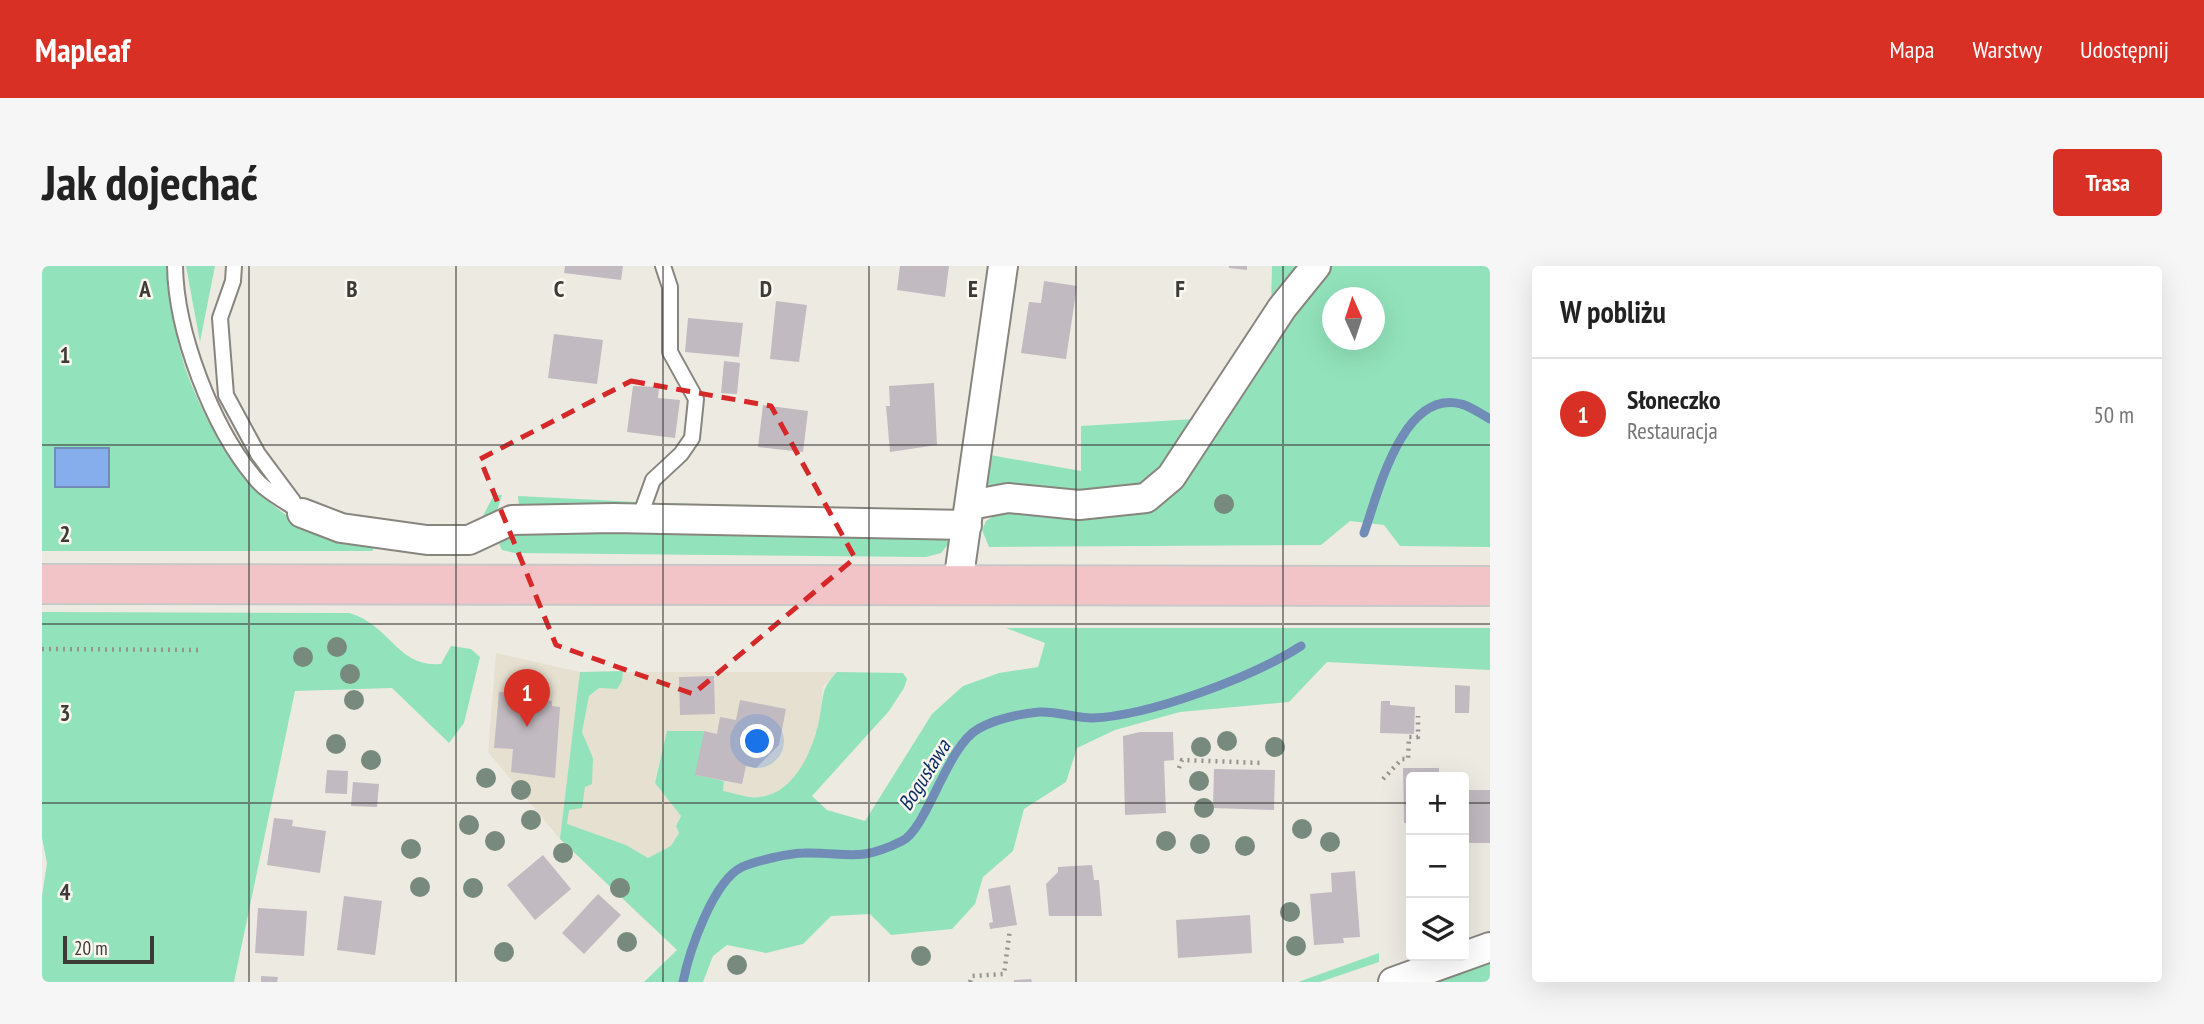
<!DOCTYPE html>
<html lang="pl">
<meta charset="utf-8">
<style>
:root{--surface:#fff;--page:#f6f6f6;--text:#222;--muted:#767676;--line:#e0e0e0;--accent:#d93025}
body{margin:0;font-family:"PT Sans Narrow",sans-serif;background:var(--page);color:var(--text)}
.controls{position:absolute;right:21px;bottom:21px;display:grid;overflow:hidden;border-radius:7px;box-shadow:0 7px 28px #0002}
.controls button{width:63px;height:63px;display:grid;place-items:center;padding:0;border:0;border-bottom:2px solid var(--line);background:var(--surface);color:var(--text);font:35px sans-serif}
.compass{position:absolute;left:1280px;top:21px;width:63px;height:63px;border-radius:50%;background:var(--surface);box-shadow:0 7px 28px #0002;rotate:357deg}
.scale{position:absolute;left:21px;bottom:18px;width:91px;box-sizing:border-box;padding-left:7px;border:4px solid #3c3b38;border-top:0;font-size:19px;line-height:24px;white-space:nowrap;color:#3c3b38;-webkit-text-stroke:5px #faf7ef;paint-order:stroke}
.you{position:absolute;left:716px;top:476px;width:24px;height:24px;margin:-18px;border:5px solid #fff;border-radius:50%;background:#1a73e8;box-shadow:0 0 0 10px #1a73e833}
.badge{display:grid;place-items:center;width:46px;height:46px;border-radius:50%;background:var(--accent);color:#fff;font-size:23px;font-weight:700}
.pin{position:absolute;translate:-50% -58px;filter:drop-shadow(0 2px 4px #0008)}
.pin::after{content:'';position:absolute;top:37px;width:24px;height:21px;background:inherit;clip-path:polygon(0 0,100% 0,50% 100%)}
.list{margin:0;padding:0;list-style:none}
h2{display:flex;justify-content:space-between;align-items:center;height:91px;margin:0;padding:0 28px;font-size:30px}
h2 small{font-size:23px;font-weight:400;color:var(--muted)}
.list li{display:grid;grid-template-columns:46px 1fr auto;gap:21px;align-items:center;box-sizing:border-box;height:112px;padding:0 28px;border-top:2px solid var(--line)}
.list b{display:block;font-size:26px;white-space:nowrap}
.list p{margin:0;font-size:23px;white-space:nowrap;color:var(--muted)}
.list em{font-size:23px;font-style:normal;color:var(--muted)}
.icon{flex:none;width:38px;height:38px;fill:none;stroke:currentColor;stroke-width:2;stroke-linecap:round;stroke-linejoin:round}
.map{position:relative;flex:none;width:1448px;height:716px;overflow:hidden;border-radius:7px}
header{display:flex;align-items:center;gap:42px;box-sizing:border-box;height:98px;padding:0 35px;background:var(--accent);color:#fff}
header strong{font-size:33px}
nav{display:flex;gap:38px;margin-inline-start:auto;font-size:24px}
.intro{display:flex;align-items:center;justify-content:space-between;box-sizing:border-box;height:168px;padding:0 42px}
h1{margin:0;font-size:49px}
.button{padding:18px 32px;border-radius:7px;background:var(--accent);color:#fff;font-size:24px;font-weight:700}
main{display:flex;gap:42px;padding:0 42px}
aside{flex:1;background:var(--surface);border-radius:7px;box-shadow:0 7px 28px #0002}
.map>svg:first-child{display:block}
</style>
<header>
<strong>Mapleaf</strong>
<nav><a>Mapa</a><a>Warstwy</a><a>Udostępnij</a></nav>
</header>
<div class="intro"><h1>Jak dojechać</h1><a class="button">Trasa</a></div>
<main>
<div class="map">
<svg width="1448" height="716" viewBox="0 0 1448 716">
<rect width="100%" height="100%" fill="#edeae2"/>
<path fill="#e6e0d1" d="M454,387L538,406H795L781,421L770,530L608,659L518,573L446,486Z"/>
<path fill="#92e3bc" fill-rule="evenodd" d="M0,0H124C128,32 132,64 141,95C159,153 205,233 262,259C284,269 311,273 334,280L330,285H0Z
M144,0H173L158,76Z
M1230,0H1263L1229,40Z
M1285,0H1448V281L1358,280L1342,259L1308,255L1279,279L947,281L940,264L944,255L960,245L1072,247L1174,159ZM1290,32H1332V74H1290Z
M1152,153L1120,206L1100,222L1064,227L955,222L947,220L944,213L948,189L1039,205V160Z
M452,229H460C456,241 454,254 442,262C411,285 315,253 278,245L420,267L434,263Z
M476,230L595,236L590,243L484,245L477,240Z
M612,237L754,240L743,246L615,243Z
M470,263L856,265L909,275L899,287L884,291L473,287L460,284L457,278L461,270Z
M0,346L307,347C348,358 355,402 399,398L409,380L429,383L438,391L422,457L407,477L350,422L253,425L192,716H0V630L5,597L0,572Z
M964,362H1448V404L1285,396L1247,436L1138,446L1073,464L1035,482L1024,516L982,543L971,585L941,611L933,638L910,663L849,669L828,648L789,650L761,678L724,687L685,679L671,690L661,716H602L635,684L518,573L538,406L581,405L580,415L575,423L557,422L547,430L540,466L551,492L550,518L543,521L540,542L527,544L525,558L584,579L606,592L629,580L637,567L634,560L639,550L613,517L625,465H662L654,509L682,515L681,525C692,527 707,533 718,531C754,527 773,480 778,449C782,428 779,423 795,406L861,407L865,413L862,422L847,445L770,530L785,544L823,555L890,448L921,420L957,407L996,401L1003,377Z
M1337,687V696L1278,716H1256Z
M1448,690V716H1377Z"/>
<path fill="#86aeed" stroke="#708cb7" stroke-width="2" d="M13,182H67V221H13Z"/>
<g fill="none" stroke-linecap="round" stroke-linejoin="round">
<path stroke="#708cb7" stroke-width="9" d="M1322,267C1336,228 1360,123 1419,138C1428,140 1439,148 1448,153
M641,716C647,686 671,615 700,601C712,595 749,587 762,587C805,586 816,597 860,575C885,563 905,480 936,463C953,453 978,448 997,446C1015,445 1033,452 1050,452C1107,450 1211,411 1259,380"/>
</g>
<path fill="#c1bac0" d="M523,0H581L579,14L522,7Z
M858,0H907L903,31L855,24Z
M1187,0H1205V4L1187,2Z
M1002,15L1035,20L1024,93L979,87L987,36L999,37Z
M734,35L765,39L757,96L728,93Z
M646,52L701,57L697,91L643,86Z
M512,68L561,74L555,118L506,112Z
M682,95L698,97L695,128L679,127Z
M892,117L895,179L848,186L844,140H848L847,120Z
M591,120L617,121L616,132L638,134L633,172L585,166Z
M721,139L766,145L761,186L716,181Z
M672,410L673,448L638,449L637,411Z
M1413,419L1428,420L1427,447H1413Z
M457,426L500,428V434L510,435V440L518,441L513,512L469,506L471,483L452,482Z
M698,434L744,443L737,479L714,502L704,500L700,518L653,509L662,465L675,468L678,451L694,454Z
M1339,435H1348V439L1373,441L1372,468L1338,467Z
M1098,466H1131L1132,494L1122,495L1124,547L1083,549L1081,470Z
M1361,502H1397V511H1369V557H1362Z
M1172,503L1233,504L1232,544L1171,542Z
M285,504L306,505L305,528L283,527Z
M311,516L337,518L335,541L309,540Z
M1423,524H1448V577H1424Z
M232,552L251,554L250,560L284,565L278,607L225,599Z
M501,589L529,623L493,654L465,619Z
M1050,599L1052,614H1057L1060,650H1007L1004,618L1016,606V601Z
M1313,605L1318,671L1301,672L1302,677L1272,679L1268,628L1290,626L1289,607Z
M968,619L975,659L948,663L947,657L951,656L946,623Z
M556,628L579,649L542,688L520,667Z
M302,630L340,635L333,689L295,684Z
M216,642L265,645L262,690L213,687Z
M1208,649L1210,687L1136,692L1134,654Z
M219,710L236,711L235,716H219Z
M989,713L990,716H972V714Z"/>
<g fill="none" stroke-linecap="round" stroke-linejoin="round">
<g stroke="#87857e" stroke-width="18">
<path id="lane" d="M133,0C134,66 170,161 213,212C224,226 245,236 260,247
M192,0L191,15L178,52L184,129L216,188L251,235
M597,253L611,214L639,188L650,172L654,133L628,86V21L621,0"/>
</g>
<g stroke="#87857e" stroke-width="32">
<path id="street" d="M928,239L966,232L1037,239L1104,232L1129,211L1240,42L1274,0
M260,247L299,262L385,274H427L470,254L571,252L925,259
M916,317L961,0
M1351,716L1448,681"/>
</g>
<g stroke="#c8c8c7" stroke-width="42">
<path id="primary" d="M0,318L1448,320"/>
</g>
<path stroke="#95938e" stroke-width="4.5" stroke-dasharray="2 5" stroke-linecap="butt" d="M0,383L160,384
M1137,502L1140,494L1220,497
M1341,513L1360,493H1366L1367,471H1376V450
M928,716L930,710L962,708L968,663"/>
<use href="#lane" stroke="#fff" stroke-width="14"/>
<use href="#street" stroke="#fff" stroke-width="28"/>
<use href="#primary" stroke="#f2c4c8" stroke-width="38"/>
</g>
<g fill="#778a7d">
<circle cx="1182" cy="238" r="10"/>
<circle cx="295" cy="381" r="10"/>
<circle cx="261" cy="391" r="10"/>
<circle cx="308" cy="408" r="10"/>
<circle cx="312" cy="434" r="10"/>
<circle cx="1185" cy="475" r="10"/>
<circle cx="294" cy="478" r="10"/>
<circle cx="1159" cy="481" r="10"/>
<circle cx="1233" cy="481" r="10"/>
<circle cx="329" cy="494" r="10"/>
<circle cx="444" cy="512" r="10"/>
<circle cx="1157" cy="515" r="10"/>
<circle cx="479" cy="524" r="10"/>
<circle cx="1162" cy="542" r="10"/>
<circle cx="489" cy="554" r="10"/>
<circle cx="427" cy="559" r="10"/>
<circle cx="1260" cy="563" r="10"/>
<circle cx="453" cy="575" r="10"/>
<circle cx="1124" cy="575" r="10"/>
<circle cx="1288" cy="576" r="10"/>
<circle cx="1158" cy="578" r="10"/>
<circle cx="1203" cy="580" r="10"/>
<circle cx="369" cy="583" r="10"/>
<circle cx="521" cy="587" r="10"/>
<circle cx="378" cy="621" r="10"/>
<circle cx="431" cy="622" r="10"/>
<circle cx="578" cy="622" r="10"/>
<circle cx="1248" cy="646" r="10"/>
<circle cx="585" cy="676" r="10"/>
<circle cx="1254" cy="680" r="10"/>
<circle cx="462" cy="686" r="10"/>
<circle cx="879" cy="690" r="10"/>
<circle cx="695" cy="699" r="10"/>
</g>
<path fill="none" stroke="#d62828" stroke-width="5" stroke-dasharray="14 9" stroke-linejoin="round" d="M589,115L729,140L813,292L651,428L514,379L438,193Z"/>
<path fill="none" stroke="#3c3b38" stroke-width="2" stroke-opacity="0.55" d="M207,0V716M414,0V716M621,0V716M827,0V716M1034,0V716M1241,0V716M0,179H1448M0,358H1448M0,537H1369M1422,537H1448"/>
<g text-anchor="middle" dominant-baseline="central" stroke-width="5" stroke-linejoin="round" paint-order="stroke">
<g font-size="21" font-style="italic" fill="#0a2d64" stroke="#faf7ef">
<text transform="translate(882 509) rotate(-58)">Bogusława</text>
</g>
</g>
<g font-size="23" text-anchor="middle" font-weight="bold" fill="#3c3b38" stroke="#faf7ef" stroke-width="5" stroke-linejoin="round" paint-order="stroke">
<text x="103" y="31">A</text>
<text x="310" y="31">B</text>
<text x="517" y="31">C</text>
<text x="724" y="31">D</text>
<text x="931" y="31">E</text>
<text x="1138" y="31">F</text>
<text x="23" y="97">1</text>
<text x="23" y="276">2</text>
<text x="23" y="455">3</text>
<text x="23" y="634">4</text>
</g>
</svg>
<div class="controls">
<button>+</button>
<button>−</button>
<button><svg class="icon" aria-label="layers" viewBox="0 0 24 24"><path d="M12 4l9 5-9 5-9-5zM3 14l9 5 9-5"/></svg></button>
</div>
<svg class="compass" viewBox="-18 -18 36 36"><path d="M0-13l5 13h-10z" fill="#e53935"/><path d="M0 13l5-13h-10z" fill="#767676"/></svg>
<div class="scale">20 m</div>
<div class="you"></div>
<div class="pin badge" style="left:485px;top:461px">1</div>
</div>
<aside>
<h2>W pobliżu<small></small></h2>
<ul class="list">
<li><span class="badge">1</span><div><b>Słoneczko</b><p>Restauracja</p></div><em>50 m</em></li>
</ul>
</aside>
</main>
